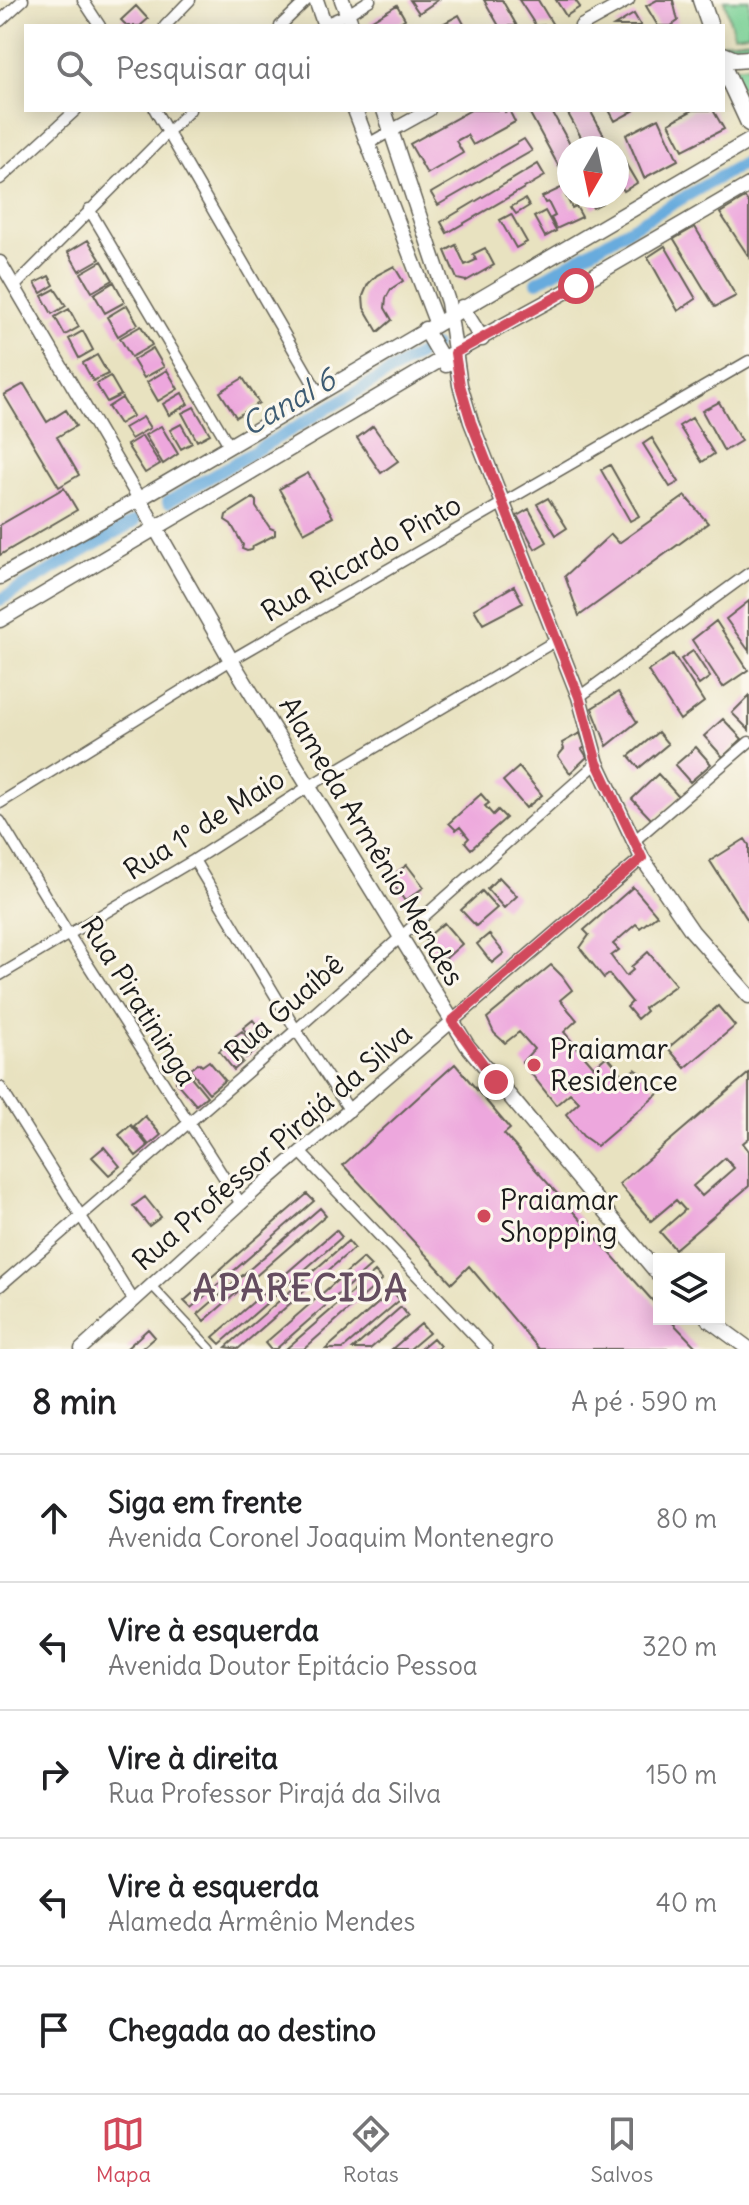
<!DOCTYPE html>
<html lang="pt">
<meta charset="utf-8">
<style>
:root{--surface:#fff;--page:#f2f2f2;--text:#202124;--muted:#757577;--line:#e0e0e0;--accent:#d1495b}
body{margin:0;font-family:Delius,sans-serif;background:var(--page);color:var(--text)}
.controls{position:absolute;right:24px;bottom:24px;display:grid;overflow:hidden;border-radius:0px;box-shadow:0 4px 20px #0003}
.controls button{width:72px;height:72px;display:grid;place-items:center;padding:0;border:0;border-bottom:2px solid var(--line);background:var(--surface);color:var(--text);font:40px sans-serif}
.compass{position:absolute;left:557px;top:136px;width:72px;height:72px;border-radius:50%;background:var(--surface);box-shadow:0 4px 20px #0003;rotate:189deg}
.stop{position:absolute;width:24px;height:24px;margin:-18px;border:6px solid #d1495b;border-radius:50%;background:#fff}
.stop.end{background:#d1495b;border-color:#fff;box-shadow:0 2px 8px #0008}
.list{margin:0;padding:0;list-style:none}
h2{display:flex;justify-content:space-between;align-items:center;height:104px;margin:0;padding:0 32px;font-size:34px}
h2 small{font-size:26px;font-weight:400;color:var(--muted)}
.list li{display:grid;grid-template-columns:52px 1fr auto;gap:24px;align-items:center;box-sizing:border-box;height:128px;padding:0 32px;border-top:2px solid var(--line)}
.list b{display:block;font-size:30px;white-space:nowrap}
.list p{margin:0;font-size:26px;white-space:nowrap;color:var(--muted)}
.list em{font-size:26px;font-style:normal;color:var(--muted)}
.icon{flex:none;width:44px;height:44px;fill:none;stroke:currentColor;stroke-width:2;stroke-linecap:round;stroke-linejoin:round}
.map{position:relative;flex:none;width:749px;height:1349px;overflow:hidden}
.search{position:absolute;background:var(--surface);box-shadow:0 4px 20px #0003;left:24px;right:24px;top:24px;height:88px;display:flex;align-items:center;gap:20px;box-sizing:border-box;padding:0 28px;border-radius:0px;color:var(--muted);font-size:30px}
.sheet{height:744px;background:var(--surface)}
nav{display:flex;justify-content:space-around;align-items:center;box-sizing:border-box;height:112px;border-top:2px solid var(--line);background:var(--surface);font-size:22px;color:var(--muted)}
nav a{display:grid;justify-items:center;gap:4px}
nav .on{color:var(--accent)}
.map>svg:first-child{display:block}
</style>
<div class="map">
<svg width="749" height="1349" viewBox="0 0 749 1349">
<rect width="100%" height="100%" fill="#fbf7ec"/>
<filter id="ink" filterUnits="userSpaceOnUse"><feTurbulence type="fractalNoise" baseFrequency=".0125" numOctaves="2"/><feDisplacementMap in="SourceGraphic" scale="16" xChannelSelector="R" yChannelSelector="G"/><feConvolveMatrix kernelMatrix="1 2 1 2 8 2 1 2 1" color-interpolation-filters="sRGB"/></filter>
<filter id="wash" filterUnits="userSpaceOnUse"><feTurbulence type="fractalNoise" baseFrequency=".006" numOctaves="4" result="noise"/><feDisplacementMap in="SourceGraphic" scale="32" xChannelSelector="R" yChannelSelector="G"/><feGaussianBlur stdDeviation="1.8" result="paint"/><feColorMatrix in="noise" values="0 0 0 0 0 0 0 0 0 0 0 0 0 0 0 0 0 1.4 0 .05"/><feComposite in="paint" operator="in"/></filter>
<g filter="url(#wash)">
<rect width="100%" height="100%" fill="#e8e2c0"/>
<path fill="#79d095" stroke="#4a7658" stroke-width="2" d="M724,0H749V33L734,35Z
M749,39V54L743,55L723,45V42Z
M749,65V105L731,67Z"/>
<g fill="none" stroke-linecap="round" stroke-linejoin="round">
<path stroke="#68abdd" stroke-width="12" d="M537,282L749,160
M168,502L434,346
M0,600L135,521"/>
</g>
<g id="blocks">
<path fill="#eda7dd" fill-rule="evenodd" d="M410,0H438L419,13Z
M484,0H502L517,26H499Z
M519,0H538L553,25L536,26Z
M556,0H575L580,7L566,16Z
M657,0H673L678,21L671,26H658L646,6Z
M397,5L405,19L393,26H372L369,22Z
M136,6L148,19L140,26H127L121,20Z
M634,14L641,26H614Z
M459,15L465,26H439Z
M471,110H504L505,112L509,110L515,122L473,145L467,135L456,141L463,153L427,174L410,144Z
M528,110H551L572,148H569V159L562,162L563,165L559,167Z
M566,110H590L607,141L587,148Z
M609,110H635L615,121Z
M693,110H713L724,129L683,150L669,123Z
M659,118L678,160L644,178L626,135Z
M524,139L532,151L438,205L431,193Z
M617,149L637,183L624,191L617,179Z
M538,164L545,176L447,233L441,222Z
M565,186L568,192L565,194L572,208L576,206L582,217L556,229L551,218L555,216L548,202L545,203L542,197Z
M586,196H598L602,203L593,208Z
M745,198L749,203V257L720,213Z
M525,199L529,206L516,214L511,207Z
M545,211L556,231L545,237L534,217Z
M511,214L527,242L516,248L500,220Z
M695,227L736,296L715,307L674,239Z
M88,240L100,259L79,271L68,252Z
M456,245L465,265L476,260L473,254L485,248L494,265L466,281L457,279L445,251Z
M665,246L696,299L678,311L648,257Z
M102,261L113,280L92,292L81,273Z
M394,266L403,281L391,289L386,298L385,308L392,320L378,332L364,308L363,296L368,284L377,275Z
M49,276L54,285L41,293L35,283Z
M114,282L125,302L105,313L94,294Z
M55,289L66,306L52,314L42,296Z
M127,305L138,324L118,336L107,317Z
M69,309L79,327L65,335L55,317Z
M141,326L152,345L131,357L120,338Z
M83,331L93,350L79,358L69,339Z
M153,348L164,367L144,378L133,360Z
M97,355L108,374L93,381L83,363Z
M167,370L178,389L158,401L147,382Z
M110,376L121,395L107,402L96,384Z
M243,378L259,403L236,417L220,392Z
M24,384L47,422L66,410L76,426L57,437L79,475L59,487L4,395Z
M182,393L188,404L169,415L163,404Z
M122,398L133,416L119,424L108,407Z
M719,402L741,441L724,451L702,411Z
M194,407L210,434L197,441L182,413Z
M143,417L150,428L131,439L124,428Z
M692,418L714,454L702,462L679,426Z
M181,424L192,443L181,449L170,430Z
M161,426L178,454L163,464L145,435Z
M373,426L398,461L381,473L357,438Z
M142,436L160,464L145,473L127,445Z
M652,438L679,482L670,487L643,444Z
M610,465L639,516L630,521L601,470Z
M308,473L333,517L304,533L279,489Z
M64,488L77,510L0,555V525Z
M685,496L708,523L579,616L565,576L611,534L619,543Z
M253,498L256,501V507L270,528L275,530V535L253,546L252,550L247,551L242,549L243,545L231,524L225,520L226,515Z
M548,498L567,528L556,535L537,504Z
M529,509L547,542L535,549L517,516Z
M514,586L523,603L483,624L474,609Z
M749,601V651L726,619Z
M716,621L748,670L723,687L692,640Z
M693,651L710,677L699,685L681,659Z
M673,654L704,702L680,720L648,671Z
M618,692L637,722L607,746L592,708Z
M749,696V730L732,713Z
M723,719L742,739L723,757L704,736Z
M658,732L668,744L639,768L629,756Z
M580,733L585,747L582,749L587,757L570,773L558,756L564,749L562,743Z
M696,747L711,764L690,782L675,765Z
M519,767L542,795L526,808L503,781Z
M658,774L678,796L652,820L632,799Z
M481,794L489,803L485,806L493,815L498,810L506,818L471,849L465,842L469,838L460,827L456,830L449,823Z
M745,839L749,845V922L710,861Z
M407,865L424,887L405,901L389,878Z
M499,877L517,896L504,908L487,889Z
M633,887L657,915L640,928L636,924L613,944L619,950L611,956L626,976L633,970L631,967L648,952L676,985L644,1008L646,1011L637,1019L627,1007L632,1002L609,974L604,978L580,948L589,935L584,930Z
M482,891L497,908L476,926L461,910Z
M444,923L462,944L444,960L425,939Z
M489,934L504,953L492,963L477,944Z
M551,965L562,976L572,990L560,1000L577,1020L564,1032L594,1067L607,1056L625,1077L635,1069L649,1079L659,1093L597,1146L583,1136L566,1114L579,1102L570,1093L556,1105L522,1062L534,1049L519,1032L505,1043L494,1033L487,1018Z
M718,1006L735,1026L685,1068L668,1048Z
M253,1020L268,1039L257,1047L243,1028Z
M242,1031L257,1050L246,1058L231,1039Z
M228,1043L243,1062L234,1070L219,1051Z
M209,1061L225,1080L209,1093L190,1070L199,1063L202,1066Z
M455,1064L510,1129L504,1134L659,1308V1319H669L698,1349H539L469,1266L452,1283L343,1165Z
M188,1073L207,1096L196,1105L176,1082Z
M749,1073V1138L743,1143L749,1151V1186L675,1249L660,1232L685,1210L676,1200L651,1221L619,1184ZM725,1158L734,1168L702,1196L693,1186Z
M145,1116L161,1135L149,1145L134,1126Z
M131,1125L148,1146L136,1156L119,1135Z
M104,1147L120,1166L109,1175L92,1157Z
M307,1194L314,1201L191,1308L184,1301Z
M145,1197L161,1217L149,1226L133,1206Z
M320,1208L326,1215L204,1321L198,1314Z
M336,1230L342,1237L220,1344L213,1337Z
M348,1241L354,1248L238,1349L226,1347Z
M363,1258L371,1266L276,1349H270L265,1343Z
M375,1272L382,1280L304,1349H286Z
M392,1291L400,1300L343,1349H326Z
M401,1307L408,1316L370,1349H353Z
M421,1324L429,1333L410,1349H392Z
M148,1329L155,1337L141,1349H126Z
M433,1338L440,1346L437,1349H420Z"/>
</g>
</g>
<g filter="url(#ink)">
<use href="#blocks" fill-opacity="0" stroke="#636155" stroke-width="2"/>
<g fill="none" stroke-linecap="round" stroke-linejoin="round">
<g stroke="#636155" stroke-width="10">
<path id="pedestrian" d="M151,1285L211,1349"/>
</g>
<g stroke="#636155" stroke-width="13">
<path id="minor" d="M83,0L100,26
M0,21L23,0
M324,24L348,14L370,0
M165,26L190,0
M280,26L307,0
M155,110L318,392
M368,144L391,131
M0,179L76,110
M89,209L229,445
M15,286L190,110
M579,697L749,573
M0,803L231,660L749,361
M0,821L69,935L241,1204
M634,841L749,742
M194,860L296,1030L350,1111
M0,975L194,860L308,787L557,640
M0,1087L134,1301
M301,1153L487,1349
M0,1286L288,1037L597,763"/>
</g>
<g stroke="#636155" stroke-width="15">
<path id="tertiary" d="M581,26L628,0
M391,131L429,110
M0,262L139,499
M81,1349L256,1190L642,858"/>
</g>
<g stroke="#636155" stroke-width="17">
<path id="secondary" d="M316,0L325,26
M342,0L352,26
M355,110L436,322
M384,110L448,302L460,385L471,422L579,697L597,763L642,858L692,931L749,996
M462,307L482,339
M425,329L446,365
M139,499L231,660L467,1045L659,1275
M0,577L139,499L749,141
M0,620L442,359L576,286L749,185
M708,1319L749,1349"/>
</g>
<g stroke="#636155" stroke-width="19">
<path id="primary" d="M701,0L710,26
M723,55L735,60L749,59
M723,67L749,123"/>
</g>
<use href="#pedestrian" stroke="#fff" stroke-width="7"/>
<use href="#minor" stroke="#fff" stroke-width="10"/>
<use href="#tertiary" stroke="#fff" stroke-width="12"/>
<use href="#secondary" stroke="#fff" stroke-width="14"/>
<use href="#primary" stroke="#fff" stroke-width="16"/>
</g>
</g>
<g fill="none" stroke-linecap="round" stroke-linejoin="round" filter="url(#ink)">
<path stroke="#d1495b" stroke-width="10" d="M496,1082L452,1021L642,858L597,763L579,697L471,422L460,385L455,353L576,286"/>
</g>
<g fill="#d1495b" stroke="#fbf7ec" stroke-width="3">
<circle cx="534" cy="1065" r="8"/>
<circle cx="484" cy="1216" r="8"/>
</g>
<g text-anchor="middle" dominant-baseline="central" stroke-width="6" stroke-linejoin="round" paint-order="stroke">
<g font-size="28" fill="#1c1c1c" stroke="#fbf7ec">
<text transform="translate(361 558) rotate(-30)">Rua Ricardo Pinto</text>
<text transform="translate(204 824) rotate(-32)">Rua 1º de Maio</text>
<text transform="translate(372 841) rotate(59)">Alameda Armênio Mendes</text>
<text transform="translate(139 1001) rotate(58)">Rua Piratininga</text>
<text transform="translate(284 1008) rotate(-41)">Rua Guaíbê</text>
<text transform="translate(272 1147) rotate(-41)">Rua Professor Pirajá da Silva</text>
</g>
<g font-size="28" fill="#1c1c1c" stroke="#fbf7ec" text-anchor="start">
<text x="550" y="1049">Praiamar<tspan x="550" dy="32">Residence</tspan></text>
<text x="500" y="1200">Praiamar<tspan x="500" dy="32">Shopping</tspan></text>
</g>
<g font-size="30" font-style="italic" fill="#3e5c73" stroke="#fbf7ec">
<text transform="translate(288 402) rotate(-30)">Canal 6</text>
</g>
<g font-size="36" font-weight="bold" letter-spacing="2" fill="#654d60" stroke="#fbf7ec">
<text x="301" y="1288">APARECIDA</text>
</g>
</g>
</svg>
<div class="controls">
<button><svg class="icon" aria-label="layers" viewBox="0 0 24 24"><path d="M12 4l9 5-9 5-9-5zM3 14l9 5 9-5"/></svg></button>
</div>
<svg class="compass" viewBox="-18 -18 36 36"><path d="M0-13l5 13h-10z" fill="#e53935"/><path d="M0 13l5-13h-10z" fill="#757577"/></svg>
<div class="stop" style="left:576px;top:286px"></div>
<div class="stop end" style="left:496px;top:1082px"></div>
<div class="search"><svg class="icon" aria-label="search" viewBox="0 0 24 24"><circle cx="10" cy="10" r="6"/><path d="M15 15l6 6"/></svg>Pesquisar aqui</div>
</div>
<section class="sheet">
<h2>8 min<small>A pé · 590 m</small></h2>
<ul class="list">
<li><svg class="icon" aria-label="ahead" viewBox="0 0 24 24"><path d="M12 20V5M6 11l6-6 6 6"/></svg><div><b>Siga em frente</b><p>Avenida Coronel Joaquim Montenegro</p></div><em>80 m</em></li>
<li><svg class="icon" aria-label="left" viewBox="0 0 24 24"><path d="M17 20v-9H6M10 6l-5 5 5 5"/></svg><div><b>Vire à esquerda</b><p>Avenida Doutor Epitácio Pessoa</p></div><em>320 m</em></li>
<li><svg class="icon" aria-label="right" viewBox="0 0 24 24"><path d="M7 20v-9h11M14 6l5 5-5 5"/></svg><div><b>Vire à direita</b><p>Rua Professor Pirajá da Silva</p></div><em>150 m</em></li>
<li><svg class="icon" aria-label="left" viewBox="0 0 24 24"><path d="M17 20v-9H6M10 6l-5 5 5 5"/></svg><div><b>Vire à esquerda</b><p>Alameda Armênio Mendes</p></div><em>40 m</em></li>
<li><svg class="icon" aria-label="arrive" viewBox="0 0 24 24"><path d="M6 21V4h12l-3 4 3 4H6"/></svg><div><b>Chegada ao destino</b></div></li>
</ul>
</section>
<nav>
<a class="on"><svg class="icon" aria-label="map" viewBox="0 0 24 24"><path d="M3 6l6-2 6 2 6-2v14l-6 2-6-2-6 2zM9 4v14M15 6v14"/></svg>Mapa</a>
<a><svg class="icon" aria-label="directions" viewBox="0 0 24 24"><path d="M12 3l9 9-9 9-9-9zM9 14v-3h6M13 9l2 2-2 2"/></svg>Rotas</a>
<a><svg class="icon" aria-label="saved" viewBox="0 0 24 24"><path d="M7 4h10v16l-5-4-5 4z"/></svg>Salvos</a>
</nav>
